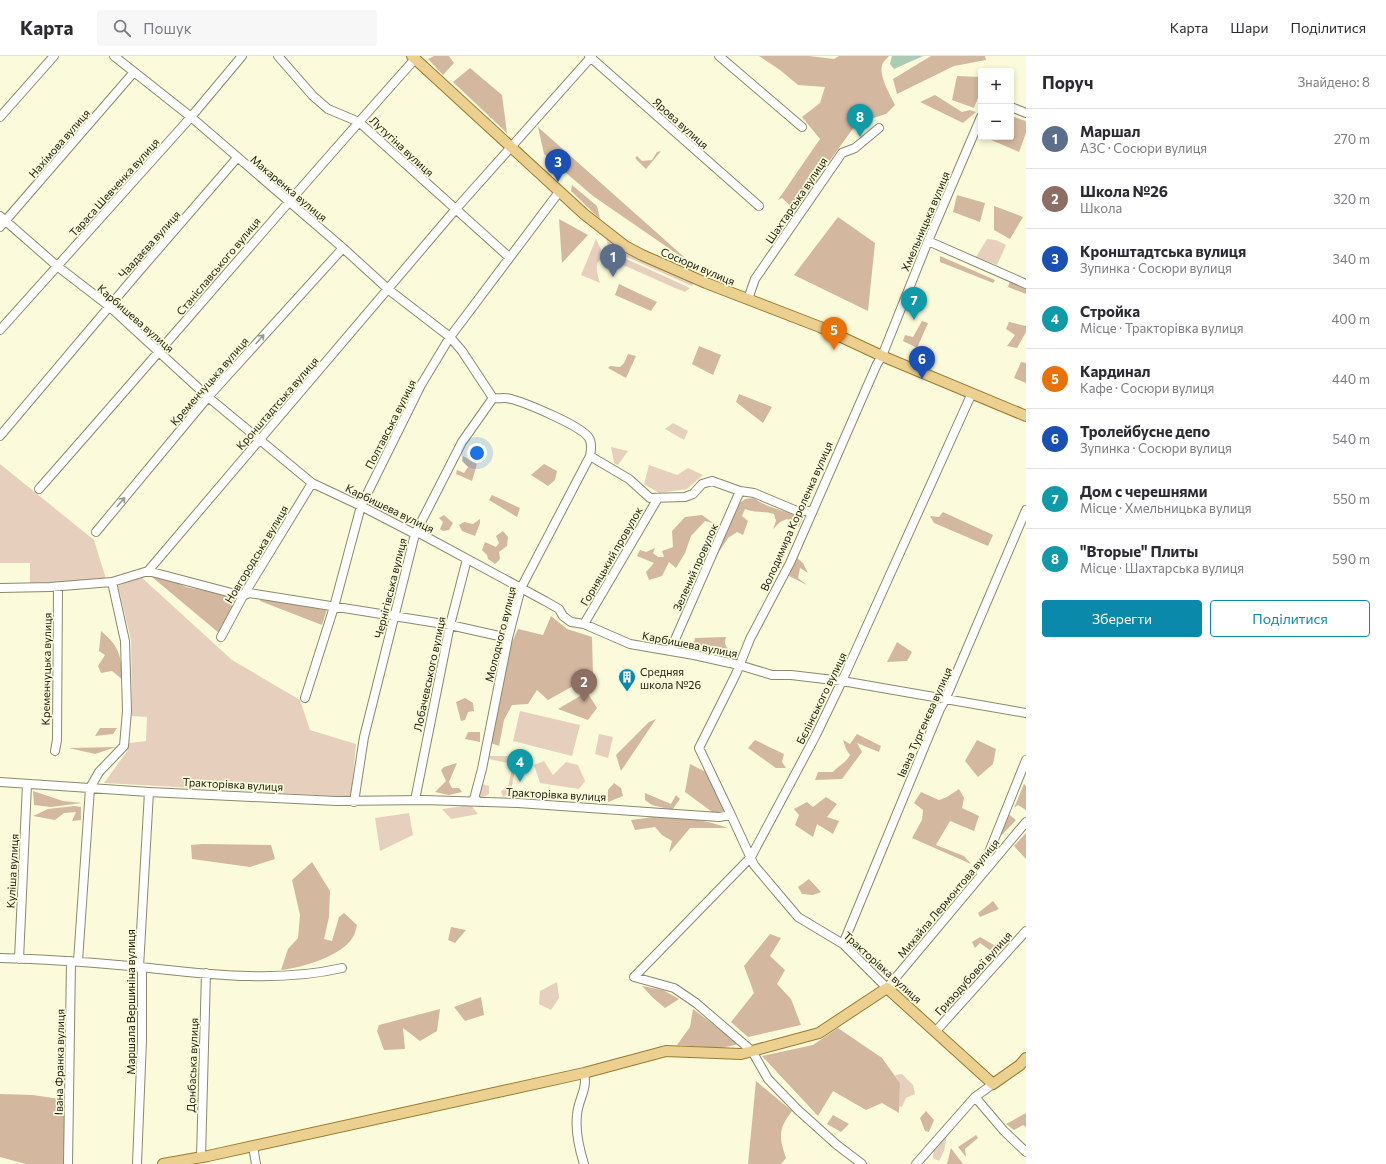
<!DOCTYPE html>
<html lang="uk">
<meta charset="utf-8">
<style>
:root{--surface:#fff;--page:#f7f7f7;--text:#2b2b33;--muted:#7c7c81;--line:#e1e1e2;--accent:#0b89ab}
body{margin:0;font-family:Commissioner,sans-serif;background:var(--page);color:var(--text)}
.controls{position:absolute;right:12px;top:12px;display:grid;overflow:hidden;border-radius:4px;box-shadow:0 2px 6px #0003}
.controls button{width:36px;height:36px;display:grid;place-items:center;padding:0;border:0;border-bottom:1px solid var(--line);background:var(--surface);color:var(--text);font:20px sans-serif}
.you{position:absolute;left:477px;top:397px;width:14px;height:14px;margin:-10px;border:3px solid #fff;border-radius:50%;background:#1a73e8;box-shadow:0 0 0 6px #1a73e833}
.badge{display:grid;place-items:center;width:26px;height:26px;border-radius:50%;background:var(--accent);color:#fff;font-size:13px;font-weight:700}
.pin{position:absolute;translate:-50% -33px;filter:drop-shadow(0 1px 2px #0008)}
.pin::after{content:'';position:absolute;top:21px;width:14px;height:12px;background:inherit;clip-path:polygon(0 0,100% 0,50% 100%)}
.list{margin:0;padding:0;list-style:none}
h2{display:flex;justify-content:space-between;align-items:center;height:52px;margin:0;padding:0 16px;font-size:17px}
h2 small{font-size:13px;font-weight:400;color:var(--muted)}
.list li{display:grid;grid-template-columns:26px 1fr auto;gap:12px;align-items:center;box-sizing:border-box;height:60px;padding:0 16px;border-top:1px solid var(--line)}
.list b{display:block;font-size:15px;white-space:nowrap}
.list p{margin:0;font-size:13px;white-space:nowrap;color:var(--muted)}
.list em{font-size:13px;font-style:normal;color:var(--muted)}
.actions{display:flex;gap:8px;padding:12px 16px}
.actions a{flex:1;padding:9px 0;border:1px solid var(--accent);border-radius:4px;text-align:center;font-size:14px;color:var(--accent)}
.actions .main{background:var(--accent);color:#fff}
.icon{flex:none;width:22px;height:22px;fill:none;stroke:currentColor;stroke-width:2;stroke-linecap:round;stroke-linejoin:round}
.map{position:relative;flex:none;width:1026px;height:1108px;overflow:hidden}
header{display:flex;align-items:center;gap:24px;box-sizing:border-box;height:56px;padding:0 20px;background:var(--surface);border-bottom:1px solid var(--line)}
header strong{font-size:19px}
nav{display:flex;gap:22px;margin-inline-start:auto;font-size:14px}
.search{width:280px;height:36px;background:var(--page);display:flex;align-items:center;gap:10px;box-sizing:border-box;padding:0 14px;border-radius:4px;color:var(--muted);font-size:15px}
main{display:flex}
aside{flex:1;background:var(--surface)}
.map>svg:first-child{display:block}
</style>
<header>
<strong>Карта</strong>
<div class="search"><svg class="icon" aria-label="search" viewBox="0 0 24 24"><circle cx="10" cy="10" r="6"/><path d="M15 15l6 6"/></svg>Пошук</div>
<nav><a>Карта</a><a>Шари</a><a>Поділитися</a></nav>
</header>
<main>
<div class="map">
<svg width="1026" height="1108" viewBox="0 0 1026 1108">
<rect width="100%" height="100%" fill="#fbfbdb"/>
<path fill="#e6d0bd" d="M606,182L626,196L694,226L692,230L609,193Z
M596,183L604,200C593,207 597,217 600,227L581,219Z
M987,183L996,184L1006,189L997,209L976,201Z
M609,195L690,232L685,236L675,232L612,204Z
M673,367L688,375L684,384L665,373Z
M611,391L628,395L618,409L614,407Z
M0,408L94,484L106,523L30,528V507H0Z
M649,409L677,419L688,412L703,419L687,433L659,437L644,428Z
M140,520L232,604L300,644L310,674L356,688L351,741L104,727L128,694L129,687L146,685L147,661L132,660L131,584L118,530Z
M520,655L580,669L572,700L513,685Z
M599,678L613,681L608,702L595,698Z
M489,700H509L516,708L511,736L503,741L501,735L508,731L513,708L489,703Z
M544,705L553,719L566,706L578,709L585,725L579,733L540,727L534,709Z
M482,728L489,730V738L482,742L477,739Z
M471,749L478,758L451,763L442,753Z
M409,757L413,779L380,795L375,762Z
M557,926L559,942L551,954L539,948L540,935Z
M902,1018L913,1029L915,1038L906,1042L902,1051L899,1050L900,1027L895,1019Z
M947,1079L944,1095L939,1105L933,1102L934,1092Z"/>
<path fill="#d4b79f" d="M434,0H449L454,7L443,19L428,3Z
M759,0H809L834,3L839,0H889C887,2 884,5 883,7C877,17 890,39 895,49L886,58L857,67L828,107L797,156L782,142L778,144L820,83L802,61L820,47L825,31L798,29L780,14Z
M931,0H985L986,4L954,10L897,38L893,23Z
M470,12L502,39L507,77L453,26Z
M957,20L981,21V34L974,52L952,44Z
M935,39L962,56L970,54L976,56L963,67L920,46Z
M1011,60L1026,65V77L1019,96L984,81H1011Z
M538,71L693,209L593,140L544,98Z
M661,95L646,113L635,102L637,100L642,105L652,104L657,96Z
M572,129L597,150L600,163L571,135Z
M957,139L985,147L980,166L953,156Z
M994,150L1023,161L1010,183L994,174Z
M838,161L875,187L868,255L794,219Z
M559,163L588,179L562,207Z
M940,200L995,224L993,227L940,206Z
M1010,225L1026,231V238L1008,231Z
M619,228L657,246L651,255L615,239Z
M922,265L928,267L917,292L903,285L905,279L913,281Z
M1009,266L1026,270V276L1017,292L1007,290L1015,279L1006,273Z
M699,290L721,299L713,319L692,308Z
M628,298L636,300L626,322L608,312L610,310L620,311L624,307Z
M1021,306L1026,307V327L1014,322Z
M739,338L772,351L763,367L736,346Z
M463,400L477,408L472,425L456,418L457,414L464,417L468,411L462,405Z
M544,408L557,415L555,424L548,430L531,419Z
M492,439L520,452L517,461L489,444Z
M754,442C764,450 791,459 804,458L799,471L787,463L780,466L773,473L776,465L774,458C764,455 755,457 745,453L742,460L748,465L743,479L737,476L728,482L715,502L740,447L745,443Z
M943,456L993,479L988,490L934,467L930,460L939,461Z
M444,459L453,467L449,474L443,475L440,473L443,466L439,462Z
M702,459L713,467L705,465L691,480L685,497L676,512L669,506L662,520L649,524L646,516L654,507L637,500L640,494L646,496L655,492L653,497L658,501H664L662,495L673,491L672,475L685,461Z
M480,463V467L475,480L462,475L459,469L464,466L473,468Z
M503,475L508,481L507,490L499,496L500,503L495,508L488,503L487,499L482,494L485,486L496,491L499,487L496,480Z
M797,502L803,507L808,517L800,512L798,522L807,529L789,520Z
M152,521L169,523L186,531L238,541L219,577Z
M261,542L327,553L322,569L260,545Z
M551,560L567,573L592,581L593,619L548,644L537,634L528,648L512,649L504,664L499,690L491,687L510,590L518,573L543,579Z
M101,575C121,592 120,599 123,624L112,615L101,617L98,610L105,599L99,595Z
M726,581C723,590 728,593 735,598L732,602L703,597L692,594L695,582Z
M897,586L912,596L907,605L887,606Z
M587,636L597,652L588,664L558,653Z
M465,642L473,647L474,655L468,656L465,664L461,665L456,646Z
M656,663L621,715L616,699L649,666Z
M100,672H117L113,678L95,680Z
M468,676H480V686L465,683Z
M857,678L881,690L879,696L857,687L862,696L842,723L815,724L818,716H833C839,709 846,707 850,699L846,693L843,684L850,688Z
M755,684L784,698L782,706L786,712H776L748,692Z
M977,684L996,693L993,708L978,721L965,705Z
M116,691L95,698L69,692Z
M457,707L449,726L452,732H459L462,736L449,739L435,736L446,725L441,714L444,711Z
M690,708L706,716L726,754L719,761L685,736Z
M614,727L621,732L623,740L608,746V734Z
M1024,728L1026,730V754L1018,749L1014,752Z
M959,733L964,742L962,752L979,760L974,775L950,765L936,789L964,800L971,808L912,782L922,764L923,754L914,747L921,736L939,744L947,741Z
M33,735L63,745L82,747L51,751L34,749Z
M645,737L671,748L676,739L680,743L672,754L652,749L645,744Z
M826,741L837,748L827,761L839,765L833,778L817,768L813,781L795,769L799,759L794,753L807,746L813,751Z
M74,750L81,751V764L72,765L76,756L64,757L55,764L33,760L48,753Z
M1007,757L1016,764L996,785Z
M653,761C679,761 704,763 728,772H690L669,797L672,785L662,779L655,771L635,774L631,764Z
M1026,777V803L1014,790Z
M202,788L271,789L275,803L250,811L192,803L191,789Z
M312,806L330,835L329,861L324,883L332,885L339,861L344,857L357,869C356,873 355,878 353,881C342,900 301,912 281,914L288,893L298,882L300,859L292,824Z
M809,823L821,836L813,839L802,838L798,831Z
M993,845L999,853L980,861L978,857Z
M451,871L466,874L455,887L448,884Z
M770,878L781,882L770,900L785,914L777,928L791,943L801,969L748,981L731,966L754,937L744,910Z
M980,881L999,892L994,897L980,887L975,892L972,886Z
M642,930L663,934L679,943L665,952L652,941Z
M481,941L484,959L465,965L454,951Z
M440,953L437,975L420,985L403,972L405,993L384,994L377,975L379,969Z
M693,953L739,988L721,992L677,989L690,971Z
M838,972L882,1002L900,1027L899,1057L882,1047L866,1054L833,1035L818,1060L762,1000L813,989Z
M756,1025L792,1055C778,1073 779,1081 786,1102L781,1108H748Z
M0,1038L33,1039L66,1044L63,1108H26L0,1101Z
M926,1055L934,1064L929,1076L925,1075L920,1062Z
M1026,1057V1071L1023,1069L1014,1074L1006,1068Z
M833,1059L849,1068L841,1076L827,1068Z
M976,1079L978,1082L965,1093L966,1101L958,1091Z
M951,1092L963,1108H947Z"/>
<path fill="#abcbb4" d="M892,0H923L894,13L890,8Z"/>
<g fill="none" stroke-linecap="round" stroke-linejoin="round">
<g stroke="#89896d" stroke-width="10">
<path id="minor" d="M114,0L191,61L343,192L389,234L450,281L462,295L493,342
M278,0L313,40L328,53L359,66L509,201
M589,0L759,150
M719,0L802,71
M1011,51L1026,57
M0,61L54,0
M0,160L57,210L109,250L208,341L312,427L361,450L415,478L419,477L545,545L559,553L563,560L571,566L584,568L630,588L694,599L739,609L772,619H791L842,625L1026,657
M0,171L134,16
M928,185L1026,228
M748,243L755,223L842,97L855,92L879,72
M0,274L191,61L242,0
M493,342C499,343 506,341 511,343C526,347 582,370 589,382C592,387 591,395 590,400L629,423L650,442L685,441L693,438L702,428L712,425L740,435L754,437L797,455H812
M0,380L135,220L237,102
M39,433C165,290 288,145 415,3
M96,476L208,341L343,192
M148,515L243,540L249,537L450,569L508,582
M0,532L50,531L112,526
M584,568L658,442
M221,581L243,540L312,427
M670,595L740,435
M305,642L334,551L361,450L421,329L450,281L559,136
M55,695L57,684L58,531
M0,726L149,736L337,745L424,744L518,747L719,761L731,759L754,809L798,861L843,888L887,932L1026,766
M416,739L450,569L467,503
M354,746L364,681L415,478L462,386L493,342
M480,746L474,743L482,713L508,582L521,532L590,400
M731,759L699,692L736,618L750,583L790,507L877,308L882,300L928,185L981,61
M981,816L1026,704
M843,888L940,653L945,644L1026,454
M0,902C44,903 87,906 130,910C200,917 273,928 342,912
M19,903L27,728
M78,905L90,732L99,716L124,690L127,655L125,585L112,526L148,515L455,154L592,0
M936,975L1026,875
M975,1041L1004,1075L1026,1096
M253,1090L256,1108
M201,1101L206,917
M68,1108L71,905
M137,1108L142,984V915L139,911L149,736
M584,1108C579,1092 575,1076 577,1059C578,1043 588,1034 584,1017
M862,1108L837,1089L798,1054L768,1023L752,995L696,947L674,932L634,921L751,801L816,679L842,625L972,337
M916,1108L975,1041L993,1028"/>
</g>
<g stroke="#997b31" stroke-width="12">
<path id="major" d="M412,0L584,158L625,190L642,199L706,227L820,271L882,300L1026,360
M163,1108L208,1100L584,1017L666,995L741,998L819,977L887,932L993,1028L1020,1009L1026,1002"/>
</g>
<use href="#minor" stroke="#fff" stroke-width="8"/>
<use href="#major" stroke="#ebd08f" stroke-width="10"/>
</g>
<defs><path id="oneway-shaft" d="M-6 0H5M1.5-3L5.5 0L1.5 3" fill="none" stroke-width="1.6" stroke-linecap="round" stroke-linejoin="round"/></defs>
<g stroke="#989892">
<use href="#oneway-shaft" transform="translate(260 283) rotate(-48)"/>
<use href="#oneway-shaft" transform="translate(121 446) rotate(-50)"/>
</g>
<defs>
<g id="building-pin" transform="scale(0.9)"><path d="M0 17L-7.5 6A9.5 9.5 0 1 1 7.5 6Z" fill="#0b89ab" stroke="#fbfbdb"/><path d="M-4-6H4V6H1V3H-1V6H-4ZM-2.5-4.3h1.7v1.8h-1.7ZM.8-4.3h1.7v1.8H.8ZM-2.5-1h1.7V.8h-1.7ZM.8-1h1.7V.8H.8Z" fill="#fff"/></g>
</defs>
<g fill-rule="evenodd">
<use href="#building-pin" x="627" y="621"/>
</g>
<g text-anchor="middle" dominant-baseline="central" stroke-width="3.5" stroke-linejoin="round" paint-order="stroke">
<g font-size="11" fill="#19190d" stroke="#fbfbdb">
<text transform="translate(681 67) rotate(42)">Ярова вулиця</text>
<text transform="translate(59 87) rotate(-49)">Нахімова вулиця</text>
<text transform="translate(402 90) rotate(43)">Лутугіна вулиця</text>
<text transform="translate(114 131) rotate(-48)">Тараса Шевченка вулиця</text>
<text transform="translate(289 132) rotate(40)">Макаренка вулиця</text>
<text transform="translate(796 144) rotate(-56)">Шахтарська вулиця</text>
<text transform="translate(925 165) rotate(-67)">Хмельницька вулиця</text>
<text transform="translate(149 188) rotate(-48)">Чаадаєва вулиця</text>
<text transform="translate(218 210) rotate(-50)">Станіславського вулиця</text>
<text transform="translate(698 210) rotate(23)">Сосюри вулиця</text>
<text transform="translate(136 262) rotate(41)">Карбишева вулиця</text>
<text transform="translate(209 325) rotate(-49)">Кременчуцька вулиця</text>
<text transform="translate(277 347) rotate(-49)">Кронштадтська вулиця</text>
<text transform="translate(390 368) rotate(-63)">Полтавська вулиця</text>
<text transform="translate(390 452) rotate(26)">Карбишева вулиця</text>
<text transform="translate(796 460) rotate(-66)">Володимира Короленка вулиця</text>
<text transform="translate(256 498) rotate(-59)">Новгородська вулиця</text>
<text transform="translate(611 500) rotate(-60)">Горняцький провулок</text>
<text transform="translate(695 511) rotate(-66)">Зелений провулок</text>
<text transform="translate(390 532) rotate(-76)">Чернігівська вулиця</text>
<text transform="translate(500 578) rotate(-76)">Молодчого вулиця</text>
<text transform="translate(690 588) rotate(11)">Карбишева вулиця</text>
<text transform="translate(46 613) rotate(-89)">Кременчуцька вулиця</text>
<text transform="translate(429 618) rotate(-78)">Лобачевського вулиця</text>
<text transform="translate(821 642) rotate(-64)">Бєлінського вулиця</text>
<text transform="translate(924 666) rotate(-66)">Івана Тургенєва вулиця</text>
<text transform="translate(233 728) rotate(3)">Тракторівка вулиця</text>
<text transform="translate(556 738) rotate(3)">Тракторівка вулиця</text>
<text transform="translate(12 815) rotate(-87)">Куліша вулиця</text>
<text transform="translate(948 842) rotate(-50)">Михайла Лермонтова вулиця</text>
<text transform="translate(883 911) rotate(42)">Тракторівка вулиця</text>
<text transform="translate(973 917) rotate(-48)">Гризодубової вулиця</text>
<text transform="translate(130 946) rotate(-90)">Маршала Вершиніна вулиця</text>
<text transform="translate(59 1006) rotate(-89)">Івана Франка вулиця</text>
<text transform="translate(192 1009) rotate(-88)">Донбаська вулиця</text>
</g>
<g font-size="11" fill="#19190d" stroke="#fbfbdb" text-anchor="start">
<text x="640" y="615">Средняя<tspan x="640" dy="13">школа №26</tspan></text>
</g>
</g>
</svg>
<div class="controls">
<button>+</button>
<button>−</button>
</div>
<div class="you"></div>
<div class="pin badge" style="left:613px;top:221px;background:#5c6f8a">1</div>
<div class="pin badge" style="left:584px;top:646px;background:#8d6e63">2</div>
<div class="pin badge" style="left:558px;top:126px;background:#1a4fb4">3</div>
<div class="pin badge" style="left:520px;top:726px;background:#0f9aa8">4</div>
<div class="pin badge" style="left:834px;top:294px;background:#e8710a">5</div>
<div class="pin badge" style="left:922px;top:323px;background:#1a4fb4">6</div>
<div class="pin badge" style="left:914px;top:264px;background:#0f9aa8">7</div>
<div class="pin badge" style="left:860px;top:81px;background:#0f9aa8">8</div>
</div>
<aside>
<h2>Поруч<small>Знайдено: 8</small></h2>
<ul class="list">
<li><span class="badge" style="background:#5c6f8a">1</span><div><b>Маршал</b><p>АЗС · Сосюри вулиця</p></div><em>270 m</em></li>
<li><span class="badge" style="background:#8d6e63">2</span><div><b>Школа №26</b><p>Школа</p></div><em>320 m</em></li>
<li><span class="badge" style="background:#1a4fb4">3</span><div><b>Кронштадтська вулиця</b><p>Зупинка · Сосюри вулиця</p></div><em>340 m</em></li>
<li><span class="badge" style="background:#0f9aa8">4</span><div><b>Стройка</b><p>Місце · Тракторівка вулиця</p></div><em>400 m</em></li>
<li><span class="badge" style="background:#e8710a">5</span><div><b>Кардинал</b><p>Кафе · Сосюри вулиця</p></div><em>440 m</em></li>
<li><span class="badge" style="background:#1a4fb4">6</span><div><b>Тролейбусне депо</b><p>Зупинка · Сосюри вулиця</p></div><em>540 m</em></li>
<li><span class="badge" style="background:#0f9aa8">7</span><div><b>Дом с черешнями</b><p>Місце · Хмельницька вулиця</p></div><em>550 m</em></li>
<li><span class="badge" style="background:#0f9aa8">8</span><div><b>&quot;Вторые&quot; Плиты</b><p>Місце · Шахтарська вулиця</p></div><em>590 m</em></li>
</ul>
<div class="actions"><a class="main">Зберегти</a><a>Поділитися</a></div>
</aside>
</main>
